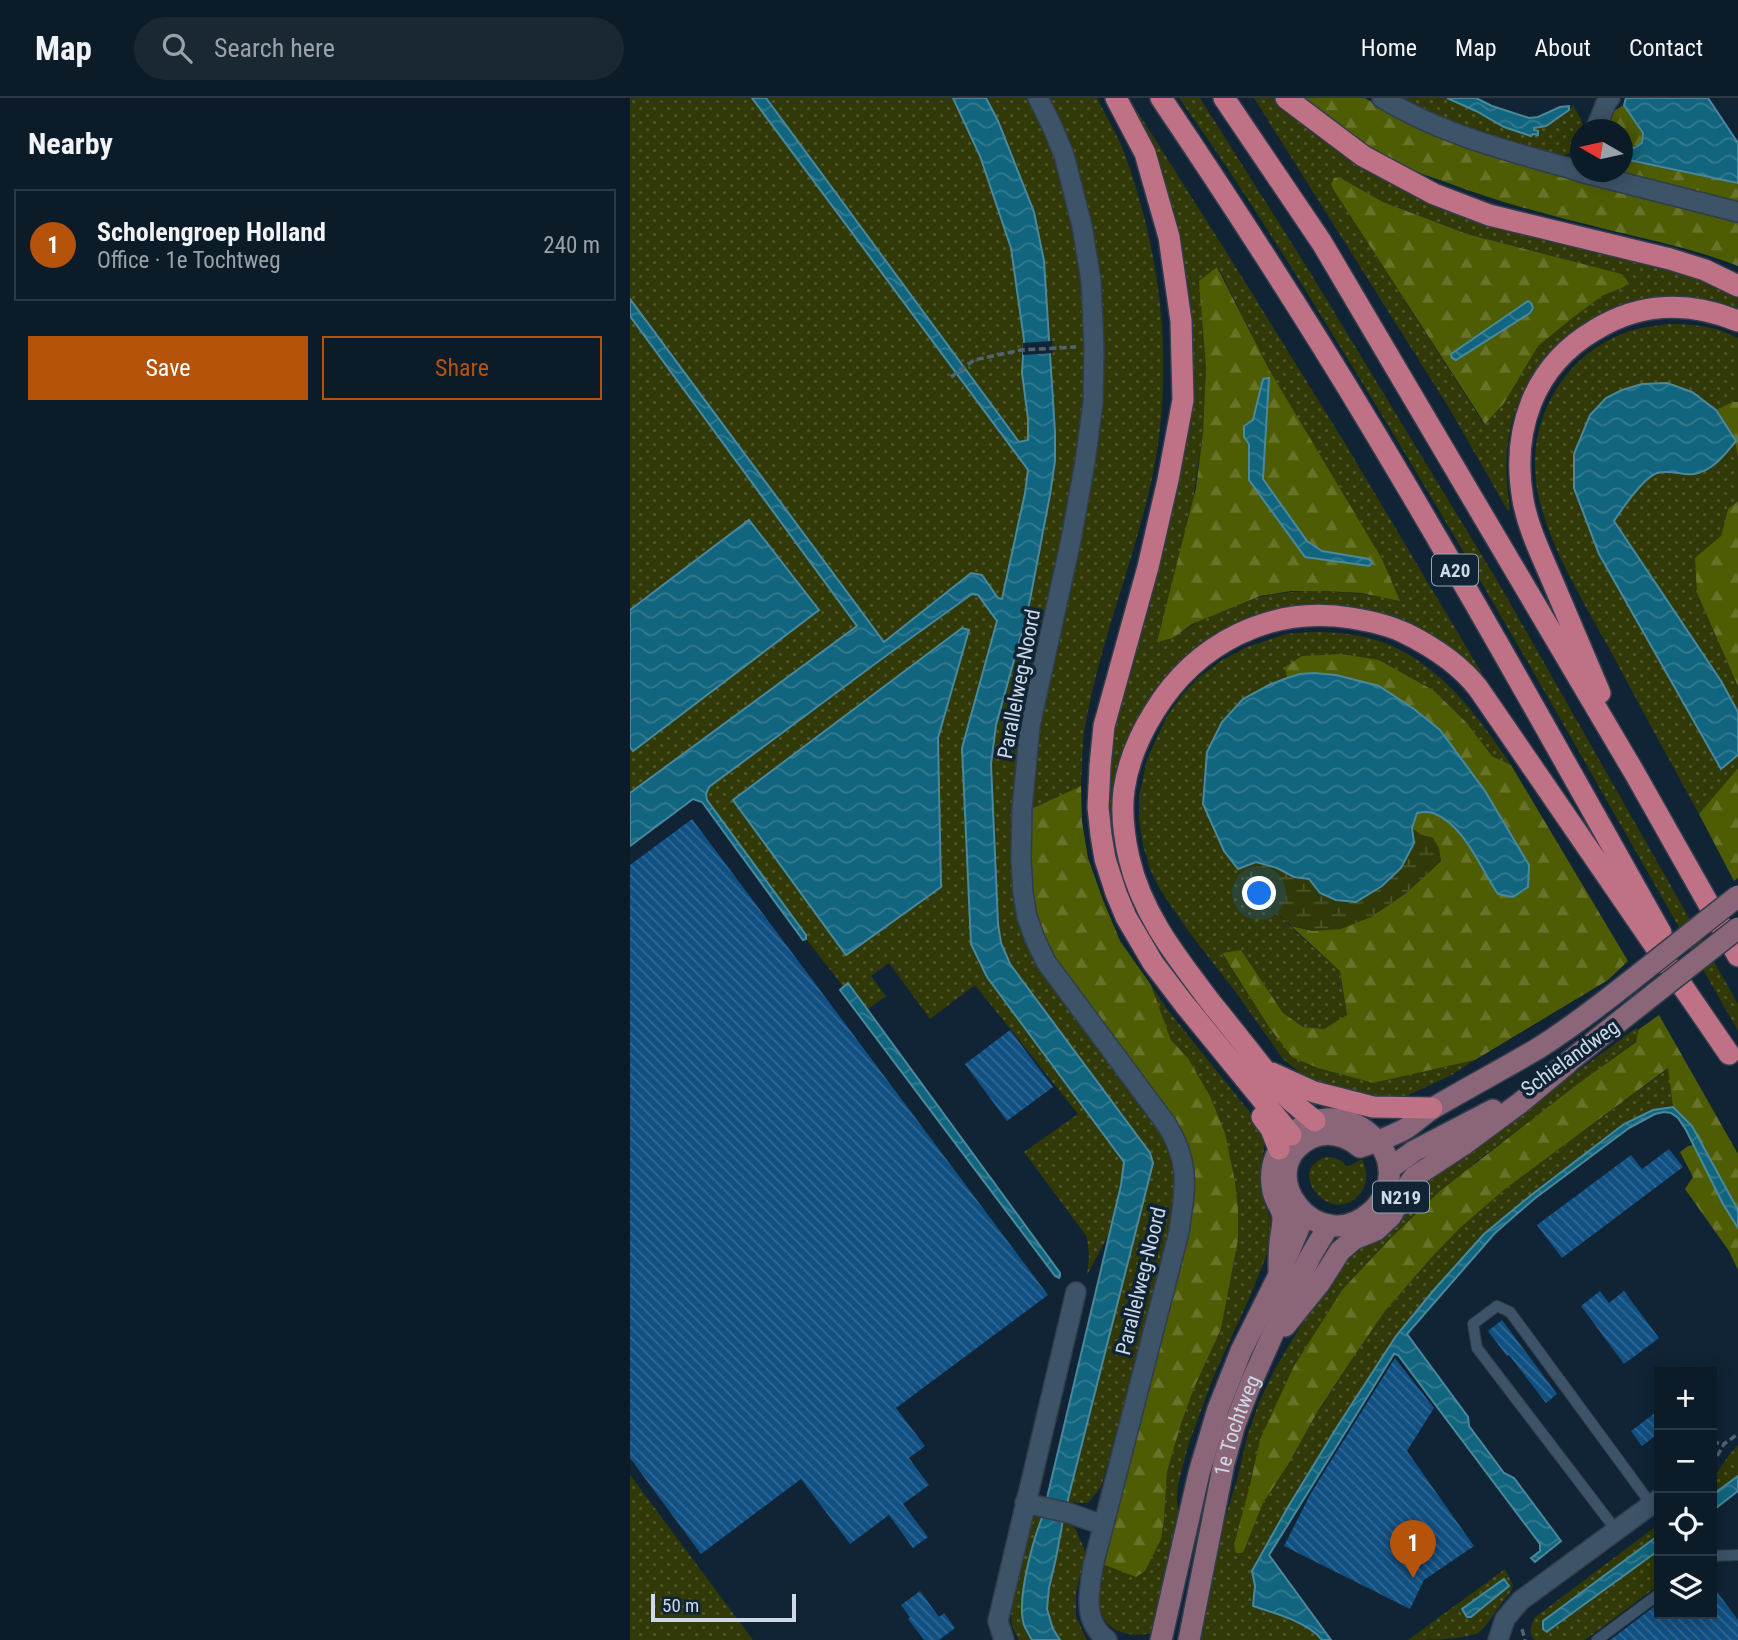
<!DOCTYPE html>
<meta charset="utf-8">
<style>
:root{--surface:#0c1b28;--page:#1a2834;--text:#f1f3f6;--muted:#9aa1a8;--line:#2c3945;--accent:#b45309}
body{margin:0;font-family:"Roboto Condensed",sans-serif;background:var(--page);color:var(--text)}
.controls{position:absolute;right:21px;bottom:21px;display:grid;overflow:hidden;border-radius:0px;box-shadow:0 4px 18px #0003}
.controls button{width:63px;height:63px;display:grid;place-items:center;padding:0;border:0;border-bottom:2px solid var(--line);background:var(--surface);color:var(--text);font:35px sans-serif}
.compass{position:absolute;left:940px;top:21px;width:63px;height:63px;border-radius:50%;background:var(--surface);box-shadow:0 4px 18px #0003;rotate:279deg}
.scale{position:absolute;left:21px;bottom:18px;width:145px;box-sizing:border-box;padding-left:7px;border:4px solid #cdd9e6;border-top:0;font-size:19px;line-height:24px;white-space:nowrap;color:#cdd9e6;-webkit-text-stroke:5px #102436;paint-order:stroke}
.you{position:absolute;left:630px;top:796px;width:24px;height:24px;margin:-18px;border:5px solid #fff;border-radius:50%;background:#1a73e8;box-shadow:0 0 0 10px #1a73e833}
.badge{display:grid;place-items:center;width:46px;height:46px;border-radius:50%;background:var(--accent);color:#fff;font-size:23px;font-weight:700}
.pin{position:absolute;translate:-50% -58px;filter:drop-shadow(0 2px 4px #0008)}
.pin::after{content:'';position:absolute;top:37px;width:24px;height:21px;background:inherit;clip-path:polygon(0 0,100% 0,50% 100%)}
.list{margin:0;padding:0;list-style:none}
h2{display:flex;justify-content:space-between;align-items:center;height:91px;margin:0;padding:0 28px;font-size:30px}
h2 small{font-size:23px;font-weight:400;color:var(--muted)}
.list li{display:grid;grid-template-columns:46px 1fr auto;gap:21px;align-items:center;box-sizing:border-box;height:112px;margin:0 14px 14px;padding:0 14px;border:2px solid var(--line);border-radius:0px}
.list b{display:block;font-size:26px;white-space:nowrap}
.list p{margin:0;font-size:23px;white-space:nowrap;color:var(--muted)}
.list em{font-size:23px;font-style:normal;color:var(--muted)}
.actions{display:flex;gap:14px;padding:21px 28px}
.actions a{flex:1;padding:16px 0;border:2px solid var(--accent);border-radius:0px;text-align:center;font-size:24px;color:var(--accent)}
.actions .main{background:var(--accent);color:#fff}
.icon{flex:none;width:38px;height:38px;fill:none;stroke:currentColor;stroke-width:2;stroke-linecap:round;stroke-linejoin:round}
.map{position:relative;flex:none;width:1108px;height:1542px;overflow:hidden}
header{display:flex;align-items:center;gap:42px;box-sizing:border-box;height:98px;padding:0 35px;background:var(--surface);border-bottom:2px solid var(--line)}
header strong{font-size:33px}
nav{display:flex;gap:38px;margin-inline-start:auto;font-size:24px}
.search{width:490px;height:63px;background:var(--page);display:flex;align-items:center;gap:18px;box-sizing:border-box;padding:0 24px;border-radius:38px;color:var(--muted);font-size:26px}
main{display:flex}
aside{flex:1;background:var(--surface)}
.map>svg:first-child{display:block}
</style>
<header>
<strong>Map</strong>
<div class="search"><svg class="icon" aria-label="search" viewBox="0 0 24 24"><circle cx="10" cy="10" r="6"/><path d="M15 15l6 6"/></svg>Search here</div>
<nav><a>Home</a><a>Map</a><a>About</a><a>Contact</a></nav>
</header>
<main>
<aside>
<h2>Nearby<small></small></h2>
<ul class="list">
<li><span class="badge">1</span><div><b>Scholengroep Holland</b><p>Office · 1e Tochtweg</p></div><em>240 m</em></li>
</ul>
<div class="actions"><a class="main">Save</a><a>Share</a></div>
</aside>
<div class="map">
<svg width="1108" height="1542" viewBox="0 0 1108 1542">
<defs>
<pattern id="grass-dots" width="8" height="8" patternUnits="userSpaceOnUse" patternTransform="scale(1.75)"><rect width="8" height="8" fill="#303907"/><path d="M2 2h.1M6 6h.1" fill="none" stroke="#4d552b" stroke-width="1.8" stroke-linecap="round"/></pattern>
<pattern id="forest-firs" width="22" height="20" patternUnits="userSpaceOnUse" patternTransform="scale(1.75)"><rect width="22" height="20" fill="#4e5c04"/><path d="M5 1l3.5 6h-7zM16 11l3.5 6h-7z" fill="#667329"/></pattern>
<pattern id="wetland-marsh" width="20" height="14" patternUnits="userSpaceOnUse" patternTransform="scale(1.75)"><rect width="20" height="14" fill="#303907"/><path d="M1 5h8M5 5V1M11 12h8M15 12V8" fill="none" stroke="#4d552b"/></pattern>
<pattern id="water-waves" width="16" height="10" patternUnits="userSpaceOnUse" patternTransform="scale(1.75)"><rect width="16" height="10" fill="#12657e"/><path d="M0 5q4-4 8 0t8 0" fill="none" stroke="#337a90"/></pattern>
<pattern id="building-back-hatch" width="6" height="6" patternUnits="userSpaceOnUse" patternTransform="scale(1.75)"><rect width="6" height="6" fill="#115083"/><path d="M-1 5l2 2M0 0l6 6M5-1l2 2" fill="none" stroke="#326995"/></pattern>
</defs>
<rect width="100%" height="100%" fill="#102436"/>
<path fill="url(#grass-dots)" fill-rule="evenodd" d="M0,0H122L398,372L395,395L372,501L368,500L352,477L341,475L254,545L0,201Z
M136,0H323L350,58L381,150L394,242L392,275L398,321V342L389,344Z
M356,0H399L427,59L450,161L455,226L454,306L452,326L384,711L542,1056L547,1081L541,1133L505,1274L471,1389L458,1405H447L445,1403L442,1405H437L523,1065L520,1055L380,866L371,845L368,826L361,666L366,627L398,512L405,474L424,308L419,258L414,163L404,114L368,23Z
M416,0H467C476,19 488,37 495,57C533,161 545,276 521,385C502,469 468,550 454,635C452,653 452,671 451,688L399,712L403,660L471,265Z
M499,0L617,187L716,347L856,582L853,585L745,517L581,541L543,570L524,594L505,624L493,654L485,727L488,767L480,731L477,679L483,631L558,298L509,24ZM588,169L640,273L752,461L769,502C684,486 615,487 543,540L573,334L576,269Z
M549,0H570L678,171L871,489L1108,906V933C988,723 870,511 744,304C681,201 619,98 549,0Z
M624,0H643L686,36L712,56L751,80L800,105L1057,176L1108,198V214C1076,215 1044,216 1012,217C999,218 983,216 970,219C957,221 943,234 934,242C882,288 869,344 880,411L878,413L819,310ZM709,79L753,104L837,136L992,176L999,185L994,189L972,198L945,218L908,248L854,326L703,91Z
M769,0H817L846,13L874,29L907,37L904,32V30C919,27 934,19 943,7C947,15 953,22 953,31L950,32C950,43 948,54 935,57C925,59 913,54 903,51C856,39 813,21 769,0Z
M0,218L227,528L0,695V649L3,653L53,473L0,512Z
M1037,226C1062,226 1086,228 1108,240V304H1102L1086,312L1062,294L992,292L976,300L960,317L944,355V390L969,456L1091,670L1108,657V670L1069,716C1039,661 1009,607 980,552C955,506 925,459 911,408C890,335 927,257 1000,233C1012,229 1025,228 1037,226Z
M1106,343L1108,359V403L1098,411L1091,438L1067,495L1108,588V614L1091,583L984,423C993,411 1013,380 1027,375C1041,371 1052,378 1064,376C1083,373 1094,357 1106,343Z
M342,496L348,497L368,524L332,650L341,846L357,880L494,1064L491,1087L478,1138L457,1177L459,1158L457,1139L394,1054L448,1016L345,887L300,921L259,865L241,878L256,898L238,911L218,886L213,888L176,841V837L77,702L76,696L79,689ZM332,530L339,533L308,640Z
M681,534C707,534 731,536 755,545C811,567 849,619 881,667L862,658L836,624L803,592L749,562L656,568L657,580L639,587L613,601L629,797L667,835L710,873L717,918L694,931L673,929L653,915L611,852L592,856L639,929L662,958L688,970L743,985L845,962L820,978L774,999L733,997L677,980L653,961L607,896L559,834L529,790L520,771L513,747L509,721V699L517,661L537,618L552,597L568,580L592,562L617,549L656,536Z
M521,887L537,911L627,1023V1027L635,1044L631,1069V1089L641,1124L637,1156L622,1194L583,1280L558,1348L548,1387L547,1401L549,1421L527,1534C498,1542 468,1533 468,1499C468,1488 471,1477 472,1466L506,1479L534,1422L537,1374L550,1329L564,1290L591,1231L608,1142L595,1035L580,998L558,960L541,942Z
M1006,930L1008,932L1006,943L847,1063L712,1192L664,1268L630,1341L619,1391L613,1455L633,1405L659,1365L688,1314L720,1264L755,1213L802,1159L829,1131L875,1091L1039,970L1043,1009L1023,1012L900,1098L854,1136L803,1193L707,1329L658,1409L622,1473L625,1488L623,1508C643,1515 679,1524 692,1542H569L581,1465L607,1382L617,1339L629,1304L646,1269L707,1168L736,1146L801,1075L872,1029Z
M696,1059C706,1059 711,1061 717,1069L732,1061C737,1071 738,1083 732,1093C705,1133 652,1073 696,1059Z
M1108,1347V1378L1082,1397V1382L1099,1357Z
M0,1377L123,1542H0Z
M409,1416L413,1417L393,1497L394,1527L402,1542H389L383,1530L381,1523L382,1507L402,1420Z
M433,1422L445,1430L456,1455L446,1494V1519L457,1542H430L423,1531L417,1511L419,1490L426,1460Z
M1029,1426V1437L913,1523L920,1532L1029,1452V1487L955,1542H904L900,1533L904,1520Z
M875,1471L883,1487C881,1497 874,1501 869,1509C862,1518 857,1528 848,1535C831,1542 797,1542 778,1542Z"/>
<path fill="url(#forest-firs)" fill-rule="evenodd" d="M675,0H735L770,21L1108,121V168C1065,151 1020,142 975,131C923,118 871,105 821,86C805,80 787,75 771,67C737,49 704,26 675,0Z
M994,7L1013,34L1012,45L995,53H993L992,32H974L977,17Z
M994,57V61L1108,85V106L987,74H992Z
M709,79L753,104L837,136L992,176L999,185L994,189L972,198L945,218L908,248L874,305L855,326L703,91L701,86L704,80Z
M587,169L640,273L752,461L770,503L731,495L695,493H661L630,498L562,526L543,540L527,544L566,390L573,334L576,269L569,183ZM639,280L633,381L677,443L692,453L739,461L742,465L739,468L675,459L619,382V346L633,281Z
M1102,304H1108V359L1105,343L1086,312Z
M1108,403V588L1067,495L1065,460L1091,438L1098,411Z
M711,556L749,562L803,592L836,624L862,658L881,667L998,863L978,882L845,962L743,985L688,970L662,959L639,929L592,855L611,852L653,915L673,929L694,931L717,917L710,873L661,828L683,833L741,819L776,795L811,763L803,740L791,737L782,730L787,715C791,715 794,714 798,714C827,715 853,775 868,796L855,693L810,632L670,576L657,580L655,569L672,558Z
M1108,670V780L1104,783L1069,716Z
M451,688L452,724L458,760L473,802L490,843L521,887L541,942L558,960L580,998L595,1035L605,1084L608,1112V1142L591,1231L564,1290L550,1329L537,1374L534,1422L531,1441L515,1473L506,1479L472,1466L561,1082L410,839L400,794L399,712Z
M1029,917L1108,1056V1112L1062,1028L1043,1009L1038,970L875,1091L829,1131L802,1159L755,1213L720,1264L688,1313L659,1365L633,1405L613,1455H606L604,1447L619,1391L630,1341L664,1268L712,1192L762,1139L810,1093L945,988L1006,944L1008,932Z
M1063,1047L1093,1106L1108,1130V1172L1099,1153L1055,1091L1063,1079L1050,1054L1058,1048Z"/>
<path fill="url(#wetland-marsh)" d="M782,730L791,737L803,740L809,750L811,763L776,795L741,819L711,831L683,833L661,828L629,797L608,771L626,764L647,770L664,779L679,781L690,795L706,802L784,746Z"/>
<path fill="url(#water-waves)" stroke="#4a889d" stroke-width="2" d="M122,0H136L389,344L398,342V321L392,275L394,242L381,150L350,58L323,0H356L368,23L404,114L414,163L425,334V363L420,397L398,512L366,627L361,666L368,826L371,845L380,866L520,1055L523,1065L437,1405L417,1400L491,1087L494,1064L357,879L341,846L332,650L367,523L348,497L342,496L253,560L79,689L76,696L77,702L176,837V841L173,842L72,704L63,701L0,748V695L227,528L0,218V201L254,544L341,475L352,477L368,500L372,501L395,395L398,372L393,365Z
M817,0H846L862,8L899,20L908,19L930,9L939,8V12L916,28L904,30V32L908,33V37L903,36L901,38L874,29L846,13Z
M996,0H1078L1108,45V85L994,61L993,53H995L996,49L1004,50L1012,45L1013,35L994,7Z
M898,203L901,205L903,210L900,215L826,262L822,260L821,256Z
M639,280L633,381L677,443L692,453L739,461L742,465L739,468L675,459L619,382V346L614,339V328L623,322L633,281Z
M1037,285L1062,294L1086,312L1106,343C1094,357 1083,373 1064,376C1052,378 1041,371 1027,375C1013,380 992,411 984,423L1091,583L1108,614V657L1091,671L969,456L944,390V356L960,317L976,300L992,292L1012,286Z
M119,422L189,512L3,653L0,649V512Z
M332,530L339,532L308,640L311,789L216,857L103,702Z
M684,575L706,577L749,588L784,611L810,632L855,693L899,767L898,789L883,799L868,796C850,770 835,727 803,715C798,713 792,714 787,715L782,730L784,745L771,770L752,788L726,804L706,802L690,795L679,781L664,779L647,770L626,764L608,771L594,753L573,706L577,654L592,624L613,601L639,587L657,580L670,576Z
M218,885L430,1175V1178L429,1180L425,1178L210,892Z
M1043,1009L1062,1028L1108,1112V1130L1093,1106L1056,1032L1048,1020L1041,1015L1034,1014L1025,1016L999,1030L904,1101L865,1135L777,1236L838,1319L839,1328L874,1375L884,1380L931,1443L905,1464L901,1460L910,1453V1446L768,1257L764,1256L639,1457L701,1542H692C678,1524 644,1515 623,1508L625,1488L622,1473L658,1409L707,1329L766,1238L803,1193L854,1136L900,1098L994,1026L1023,1012Z
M1108,1378V1393L1082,1413V1397Z
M413,1417L433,1422L426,1460L419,1490L417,1511L423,1531L430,1542H402C399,1537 396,1532 394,1527C386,1502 403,1442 413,1417Z
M1029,1437V1452L919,1532L917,1534L913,1531V1523Z
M874,1481L879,1488L841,1519H837L832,1511Z"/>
<path fill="#102436" d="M422,243L423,255L393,257V245Z"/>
<path fill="url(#building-back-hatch)" d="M62,721L418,1197L266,1310L295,1348L279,1360L299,1387L273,1406L298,1439L283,1450L259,1417L220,1446L171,1381L71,1456L0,1360V767Z
M380,932L423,989L377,1023L335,966Z
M1039,1051L1053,1069L932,1160L907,1127L1001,1057L1012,1071Z
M970,1193L979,1205L994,1193L1029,1240L994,1266L951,1208Z
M872,1222L927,1296L916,1305L879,1257L877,1258L858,1233Z
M765,1260L804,1310L777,1353L844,1448L794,1482L780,1511L654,1448L681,1395Z
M1029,1312V1335L1012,1348L1001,1333Z
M1082,1487L1108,1522V1542H980L1029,1505V1516H1082Z
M290,1493L309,1519L314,1515L325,1530L309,1542H294L278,1521L280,1519L271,1507Z"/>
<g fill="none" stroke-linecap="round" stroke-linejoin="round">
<g stroke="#313d4d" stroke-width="12">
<path id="lane" d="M986,1432L847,1250L843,1226L867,1208L880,1214L1021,1406
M1082,1458L1108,1457
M967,1542L1029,1496"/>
</g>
<g stroke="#313d4d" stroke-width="22">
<path id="street" d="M408,0L422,28L434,57L452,128L461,183L464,249L463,305L455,364L441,442L400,628L392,711L391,761L393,795L397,819L405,841L416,864L537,1027C561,1066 555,1091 549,1134L463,1468C459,1495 452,1523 477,1542
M752,0C812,37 882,54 950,73
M965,32L977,3L980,0
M951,74L1108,114
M395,1405L439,1415L473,1427
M374,1542L368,1523L446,1194
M868,1542L875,1521L890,1503L1029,1401"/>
</g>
<g stroke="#313d4d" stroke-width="24">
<g id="primary">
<path d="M927,973L1010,907"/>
<path d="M759,1071L784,1053L863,1012"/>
<path d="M649,1177C649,1166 649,1155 650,1145C651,1136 653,1128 653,1119C652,1112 650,1110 647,1104C640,1090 640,1072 646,1058C663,1019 712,1008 742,1038C751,1046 758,1058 759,1070C761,1086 753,1103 742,1113C686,1164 619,1071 681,1040C699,1032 716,1038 730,1049C745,1044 761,1039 775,1031C785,1025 794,1015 805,1009C839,989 873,971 907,951C939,931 969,908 998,885"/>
<path d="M655,1228L689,1186L710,1153L724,1141L746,1132L761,1118L777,1089L784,1079L833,1047L890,1005L938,965"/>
<path d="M531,1542L569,1375L588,1311L611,1253L649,1177L671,1125V1114"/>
<path id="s1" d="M559,1542L594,1365L605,1326L621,1285L650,1220L680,1159L699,1127"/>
</g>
</g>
<g stroke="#313d4d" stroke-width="24">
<path id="highway" d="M486,0L515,55L539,139L551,223L553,302L538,382L518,469L474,628L470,668L468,709L471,737L475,761L486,795L496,819L523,865L555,907L661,1037
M531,0C603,107 673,215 739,325C840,493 935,664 1031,835
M594,0L692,145L1004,674L1108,858
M656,0L733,58L804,96L859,117L1040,161L1075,172L1108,188
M970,595C954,557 938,520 922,482C911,456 898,430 893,402C881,333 903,268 965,232C1010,204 1059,203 1108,223
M642,975L684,994L743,1009L802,1010
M632,1019L641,1031L649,1051
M685,1023L660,1002L648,989C626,961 604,933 582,906C548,861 512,817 499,760C494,738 491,715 494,692C498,664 509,638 524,614C566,545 641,507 721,520C740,523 759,527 777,536C803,549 830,567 848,590C859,606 870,622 881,638L1099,956"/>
</g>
<path stroke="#516373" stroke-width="3.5" stroke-dasharray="7 3.5" stroke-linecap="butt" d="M321,279L344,262L391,252L446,249
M1082,1344L1094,1346
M1082,1367L1094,1346L1108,1336
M892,1531L895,1542"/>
<use href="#lane" stroke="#3d5368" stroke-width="10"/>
<use href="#street" stroke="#3d5368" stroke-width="19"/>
<use href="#primary" stroke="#8b6679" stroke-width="21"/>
<use href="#highway" stroke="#bf7285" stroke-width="21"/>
<g stroke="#313d4d" stroke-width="24" stroke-linecap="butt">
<path id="primary-bridge" d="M998,885L1108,798
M1010,907L1108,830"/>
</g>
<use href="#primary-bridge" stroke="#8b6679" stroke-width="21"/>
</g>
<g text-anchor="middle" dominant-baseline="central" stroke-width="7" stroke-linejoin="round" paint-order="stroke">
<g fill="#102436" stroke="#94a3b1" stroke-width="2">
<rect x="802" y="456.5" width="46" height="31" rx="5"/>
<rect x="743" y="1083.5" width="56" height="31" rx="5"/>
</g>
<g font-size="19" font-weight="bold" fill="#cdd9e6">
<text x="825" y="472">A20</text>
<text x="771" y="1099">N219</text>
</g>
<g font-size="21" fill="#cdd9e6" stroke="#102436">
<text transform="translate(389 586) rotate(-79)">Parallelweg-Noord</text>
<text transform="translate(940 960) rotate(-36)">Schielandweg</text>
<text transform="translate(511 1183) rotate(-76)">Parallelweg-Noord</text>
<text stroke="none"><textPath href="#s1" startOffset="220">1e Tochtweg</textPath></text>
</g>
</g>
</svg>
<div class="controls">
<button>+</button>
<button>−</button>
<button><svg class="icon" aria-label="locate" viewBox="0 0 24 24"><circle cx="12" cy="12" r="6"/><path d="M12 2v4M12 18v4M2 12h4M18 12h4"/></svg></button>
<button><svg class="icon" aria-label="layers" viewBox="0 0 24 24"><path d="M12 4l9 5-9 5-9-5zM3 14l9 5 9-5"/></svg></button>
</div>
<svg class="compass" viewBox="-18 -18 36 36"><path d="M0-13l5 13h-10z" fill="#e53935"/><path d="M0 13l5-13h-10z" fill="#9aa1a8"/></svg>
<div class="scale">50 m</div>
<div class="you"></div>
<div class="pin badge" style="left:783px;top:1480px">1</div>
</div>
</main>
